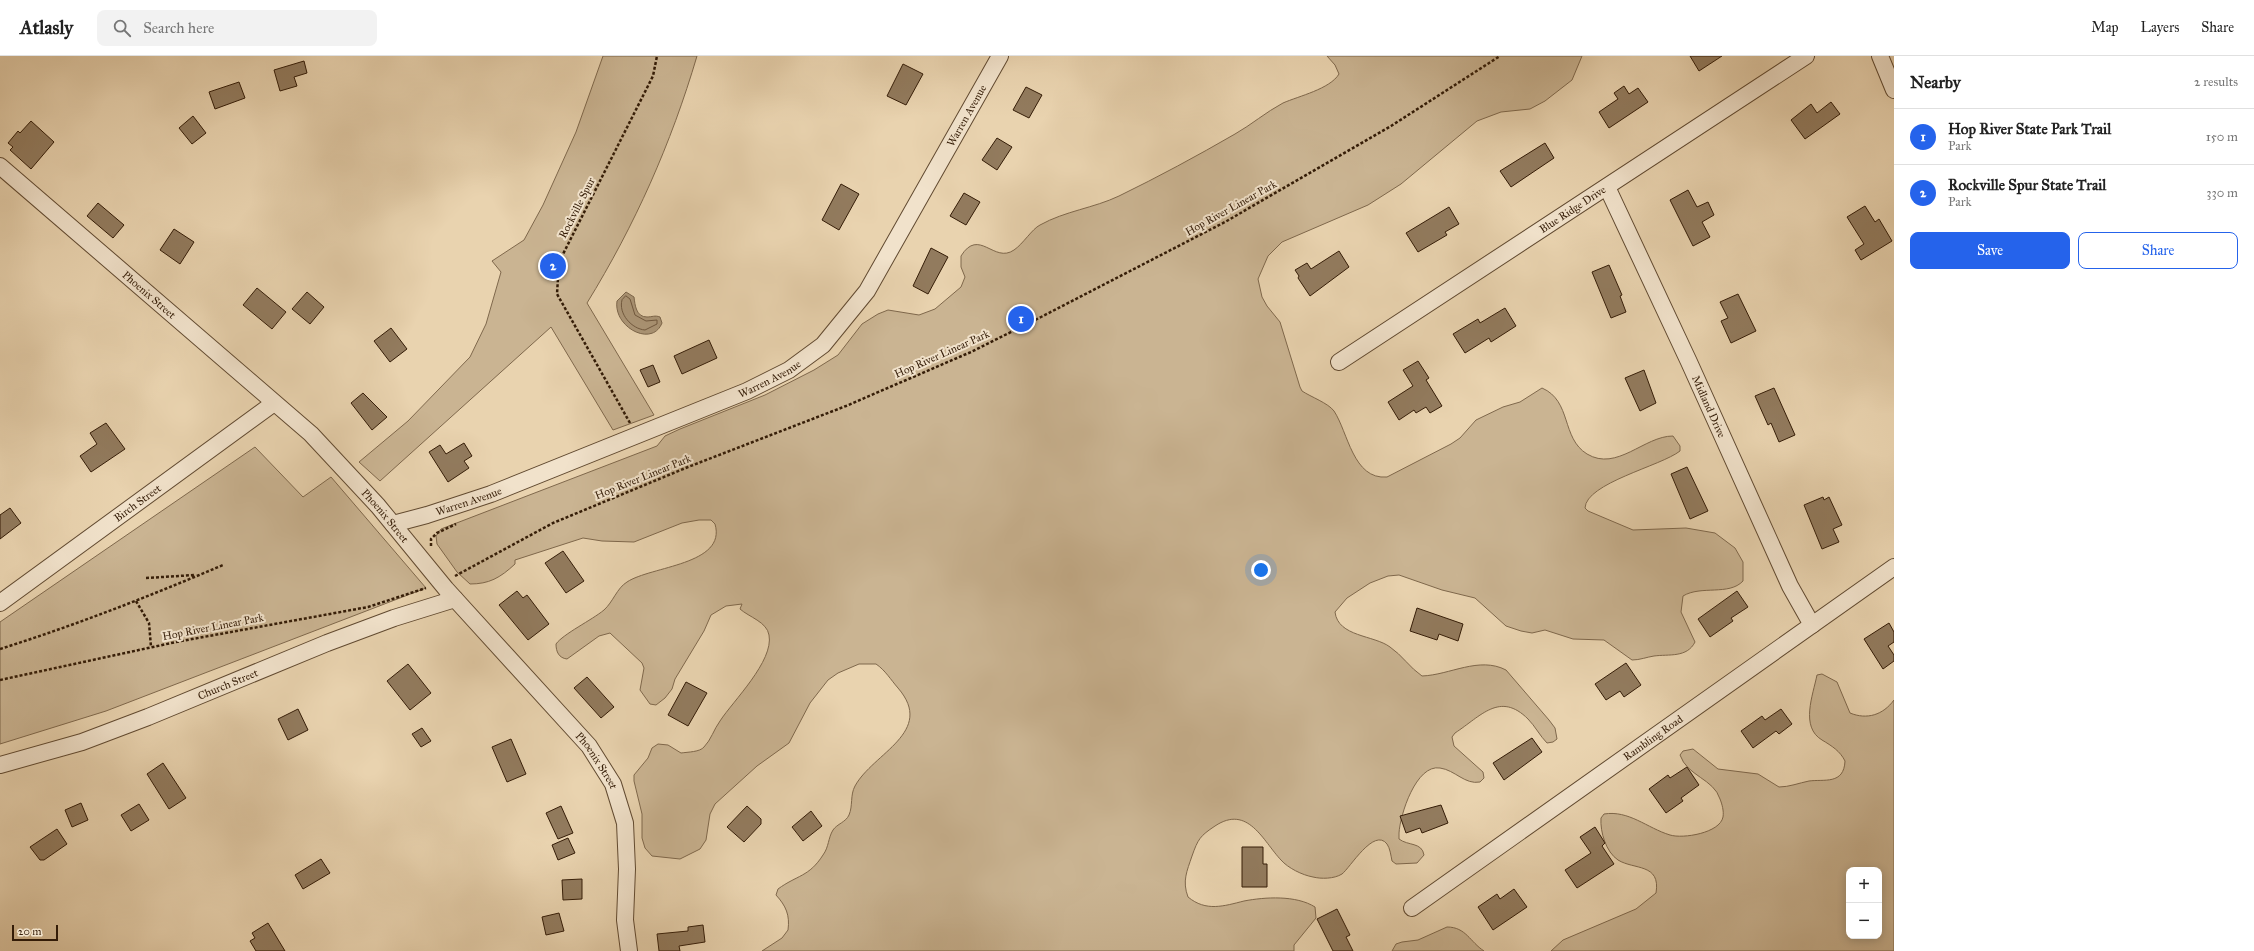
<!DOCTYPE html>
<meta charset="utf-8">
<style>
:root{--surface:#fff;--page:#f2f2f2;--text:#222;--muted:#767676;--line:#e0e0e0;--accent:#2563eb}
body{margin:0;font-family:"IM FELL Great Primer",serif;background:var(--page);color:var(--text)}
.controls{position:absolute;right:12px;bottom:12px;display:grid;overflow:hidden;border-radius:8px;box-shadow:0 2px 10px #0003}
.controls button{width:36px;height:36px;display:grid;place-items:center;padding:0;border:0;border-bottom:1px solid var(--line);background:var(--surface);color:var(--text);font:20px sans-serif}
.scale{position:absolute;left:12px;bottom:10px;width:46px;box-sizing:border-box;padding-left:4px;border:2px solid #341c07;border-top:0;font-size:11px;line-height:14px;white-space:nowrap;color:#341c07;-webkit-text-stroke:3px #f1e2cb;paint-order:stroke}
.you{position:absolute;left:1261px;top:514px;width:14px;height:14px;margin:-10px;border:3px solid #fff;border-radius:50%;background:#1a73e8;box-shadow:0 0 0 6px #1a73e833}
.badge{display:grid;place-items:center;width:26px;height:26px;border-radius:50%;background:var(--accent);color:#fff;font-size:13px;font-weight:700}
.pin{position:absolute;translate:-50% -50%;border:2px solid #fff;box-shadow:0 1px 4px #0006}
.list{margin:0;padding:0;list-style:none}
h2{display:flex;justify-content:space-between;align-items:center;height:52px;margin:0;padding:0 16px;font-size:17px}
h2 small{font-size:13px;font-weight:400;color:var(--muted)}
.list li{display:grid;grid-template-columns:26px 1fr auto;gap:12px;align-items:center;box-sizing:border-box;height:56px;padding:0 16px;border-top:1px solid var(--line)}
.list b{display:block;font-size:15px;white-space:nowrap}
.list p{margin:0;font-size:13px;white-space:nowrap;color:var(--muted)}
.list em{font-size:13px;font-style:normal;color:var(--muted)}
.actions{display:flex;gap:8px;padding:12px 16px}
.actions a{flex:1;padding:9px 0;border:1px solid var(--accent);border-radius:8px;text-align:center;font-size:14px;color:var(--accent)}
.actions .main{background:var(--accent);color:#fff}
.icon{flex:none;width:22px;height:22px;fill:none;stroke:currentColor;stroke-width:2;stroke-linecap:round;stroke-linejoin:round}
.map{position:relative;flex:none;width:1894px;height:895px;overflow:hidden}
header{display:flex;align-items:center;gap:24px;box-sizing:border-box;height:56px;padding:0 20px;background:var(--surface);border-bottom:1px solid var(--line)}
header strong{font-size:19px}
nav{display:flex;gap:22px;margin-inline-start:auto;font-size:14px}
.search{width:280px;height:36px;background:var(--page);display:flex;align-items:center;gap:10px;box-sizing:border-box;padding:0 14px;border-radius:8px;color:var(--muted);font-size:15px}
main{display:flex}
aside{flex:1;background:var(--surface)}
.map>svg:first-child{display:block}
</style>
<header>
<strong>Atlasly</strong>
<div class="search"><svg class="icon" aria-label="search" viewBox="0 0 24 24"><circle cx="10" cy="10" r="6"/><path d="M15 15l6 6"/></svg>Search here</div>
<nav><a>Map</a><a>Layers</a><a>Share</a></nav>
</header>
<main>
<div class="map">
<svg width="1894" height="895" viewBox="0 0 1894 895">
<rect width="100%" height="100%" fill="#e9d3af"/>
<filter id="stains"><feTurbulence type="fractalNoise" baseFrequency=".005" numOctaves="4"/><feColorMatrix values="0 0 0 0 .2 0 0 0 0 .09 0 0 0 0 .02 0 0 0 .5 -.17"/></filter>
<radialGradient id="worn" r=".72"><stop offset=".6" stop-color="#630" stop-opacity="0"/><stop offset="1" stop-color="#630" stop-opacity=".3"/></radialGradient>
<path fill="#cab492" stroke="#7f684c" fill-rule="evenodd" d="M603,0H697C671,88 635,169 587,247L654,359L613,374L551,271L380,425L359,406L408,365L470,301L486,268L501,216L492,205L524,184L543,149L576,76Z
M1327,0H1582L1572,24L1545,45L1530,53L1501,56L1477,65L1401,128L1368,149L1282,186L1268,200L1258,223L1262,241L1267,250L1280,266L1300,331L1302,335C1311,341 1328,347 1334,355C1348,376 1353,424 1387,421L1451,388L1460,382L1476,364L1503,351L1520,346L1542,332C1572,345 1561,382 1587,398C1617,416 1644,380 1673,380L1680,390V395C1661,410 1586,427 1585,452L1588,455L1633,474L1686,472L1715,477L1735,492L1743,506V525C1729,540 1701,529 1683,540L1681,556L1695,586C1687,602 1669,598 1654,600C1647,601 1640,604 1632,604L1604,584L1573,583L1545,574L1532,577L1521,575L1506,570L1475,542L1442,534L1399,519L1388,520L1370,527L1347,542L1335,556C1338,581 1374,579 1390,591C1402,599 1410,612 1422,620C1450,619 1479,600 1506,614L1549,664L1555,672L1557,683L1553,686L1547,687C1540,680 1535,670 1528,663C1500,635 1481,660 1455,677L1452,681L1454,690L1483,716L1484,722L1480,726C1465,729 1455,714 1440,712C1416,708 1400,759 1399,777V783C1408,790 1422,786 1424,799L1417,807L1396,808L1392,805C1391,800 1390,792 1387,788C1374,771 1350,812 1342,818C1334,823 1321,823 1313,821C1302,819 1288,812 1281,804C1263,785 1248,748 1215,770C1200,780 1198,783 1192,800C1187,815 1182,825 1188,841C1206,856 1224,850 1244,845C1265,841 1296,839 1315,851L1316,862L1294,889V895H762L782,882L788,874C790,859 786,850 776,839L778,833C797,819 809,821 823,799C829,791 828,782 833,774C837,768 846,766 849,759C853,750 850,739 855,730C873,697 936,676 898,632C891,624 885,614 876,608H859L838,617L828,624L810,647L789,687L757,710L715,748L710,758L706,784L700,793L680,803L652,800L645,792L642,782V758L634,725V719L648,702L652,692L658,688L668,689L681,697C688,696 700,696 704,691C711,684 714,673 720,665C733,645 774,605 769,579C767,566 749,561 740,553L742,548L726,550L711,559L704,575L675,623L672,633L665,642L656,649L650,648L640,634L644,612L642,607L610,577L599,580L567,603C559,602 556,596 556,588C563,578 592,564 604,554C613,546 617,532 627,526C651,510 727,509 715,468L711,464H699L682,467L634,486L602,485L583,482L515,504V508C500,522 489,528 470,528L457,516L437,488L436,480L441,473L657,390L665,380L680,373L765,339L814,314L838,299L862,268L878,258L888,254L919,259L935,253L961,231L965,221L961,211V200C979,171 994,208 1014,194C1023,188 1032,173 1040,169C1065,155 1094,152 1119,140C1158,121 1197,100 1235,78C1251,69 1266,56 1283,47C1299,40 1330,33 1339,18L1335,9Z
M255,391L303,441L331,421L426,532L106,655L0,688V566Z
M1822,618L1837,626L1850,657C1867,664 1883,659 1894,644V895H1551L1563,884L1636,853L1656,837C1661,807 1634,814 1618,804C1606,796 1600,776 1601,762L1604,758C1629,754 1647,772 1670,779C1683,783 1720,777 1723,761C1724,755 1722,748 1720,743C1714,723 1687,720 1680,699L1683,695L1693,693L1718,713L1758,718L1779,731C1789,731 1799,727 1809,725C1824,723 1844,729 1845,705C1840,695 1832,690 1822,684C1800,671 1813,639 1817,619ZM1849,814H1879V880H1849Z
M1447,871C1466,871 1470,886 1484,895H1392L1396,888L1402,886L1418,884Z"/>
<path fill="#ab9576" stroke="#7b654a" d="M626,236L634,241C635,249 636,261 647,261C652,261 655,259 660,261L662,267C652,292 613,271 617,245Z"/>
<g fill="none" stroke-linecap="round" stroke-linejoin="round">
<path stroke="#70583e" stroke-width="1" d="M626,240L630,243L635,259L646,265L657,264V268L645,274C632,273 618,258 622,244Z"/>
</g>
<path fill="#927b5e" stroke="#341c07" d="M1690,0H1722L1699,15Z
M304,5L307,17L294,21L297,30L280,35L274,14Z
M903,8L923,18L906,49L887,40Z
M239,26L245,42L215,53L209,36Z
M1624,30L1629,38L1638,32L1648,46L1609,72L1599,56L1618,43L1614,37Z
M1026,31L1042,39L1029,62L1013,54Z
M1831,46L1840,58L1805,83L1791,64L1811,48L1817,57Z
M193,60L206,77L192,88L179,72Z
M31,65L54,86L31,113L10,94L13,91L8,87L18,75L20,77Z
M997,82L1012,91L997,114L982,104Z
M1545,87L1554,102L1511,131L1500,115Z
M841,128L859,138L839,174L822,164Z
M1688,134L1697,151L1708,146L1714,159L1702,166L1710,181L1693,190L1670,144Z
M964,137L980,146L966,169L950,160Z
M98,147L124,169L113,182L87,160Z
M1865,150L1875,166L1879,163L1892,185L1861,204L1855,194L1864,188L1847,161Z
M1449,151L1459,168L1445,176L1447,179L1418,196L1406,177Z
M174,173L194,186L180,208L160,194Z
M931,192L948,201L928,238L913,230Z
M1339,195L1349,211L1310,240L1298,222L1299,220L1295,214L1307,207L1311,213Z
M1609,209L1622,239L1620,240L1626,256L1611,262L1592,216Z
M257,232L286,256L272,273L243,249Z
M307,236L324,251L310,268L292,253Z
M1738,238L1756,275L1731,287L1721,265L1728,262L1720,246Z
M1505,252L1516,270L1491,286L1489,282L1465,297L1453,278L1478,263L1480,267Z
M391,272L407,293L390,306L374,285Z
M709,284L717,302L682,318L674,300Z
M1418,305L1429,322L1426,324L1442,350L1430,357L1426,351L1416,357L1414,354L1399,364L1388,346L1413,330L1403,314Z
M653,309L660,326L648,331L640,314Z
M1644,314L1656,347L1640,355L1625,322Z
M1774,332L1795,379L1779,386L1771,367L1768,369L1755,340Z
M363,337L387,361L372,374L351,347Z
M106,367L125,393L91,416L80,400L97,388L90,377Z
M464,387L472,400L464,405L469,412L448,426L429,396L440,389L446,398Z
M1687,411L1708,455L1690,463L1671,418Z
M1823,441L1824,444L1829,441L1842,469L1833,473L1839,486L1822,493L1804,449Z
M10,452L21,467L0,483V459Z
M563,495L584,525L566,537L545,507Z
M517,535L523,542L527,539L549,568L528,584L499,549Z
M1737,535L1748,551L1731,562L1733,565L1710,581L1698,563Z
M1417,552L1463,568L1458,585L1439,578L1437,584L1410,575Z
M1889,567L1894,576V586L1888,590L1894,599V605L1883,613L1864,583Z
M1626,607L1641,629L1624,641L1620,635L1606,644L1595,628Z
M408,608L431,637L410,654L387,625Z
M587,621L614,651L601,662L574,632Z
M686,626L707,637L688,670L668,659Z
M298,653L308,674L288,684L278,663Z
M1781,653L1792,668L1779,678L1776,675L1753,692L1741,675L1762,660L1765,664Z
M422,672L431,685L421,691L412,678Z
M1532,682L1542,696L1504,724L1493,707Z
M511,683L526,718L507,726L492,691Z
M163,707L186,742L169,753L147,718Z
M1687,711L1699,729L1681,742L1683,745L1666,757L1649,733L1668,719L1670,722Z
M81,747L88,764L72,771L65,754Z
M139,748L149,764L131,775L121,759Z
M1441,749L1448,767L1422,777L1420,772L1406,777L1400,760Z
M561,750L573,777L558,783L546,757Z
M747,750L761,763V768L744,786L727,771Z
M811,755L822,770L803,785L792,771Z
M1595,771L1605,787L1602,790L1614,808L1577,832L1565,814L1591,797L1580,781Z
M57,773L67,788L44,804H40L30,791Z
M568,782L575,797L558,804L552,789Z
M1242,791H1263V808H1267V831H1242Z
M321,803L330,817L303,833L295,819Z
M582,823V843L563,844L562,824Z
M1514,833L1527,851L1493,874L1478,851L1497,838L1500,843Z
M1337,853L1350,879L1346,881L1353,895H1333L1317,863Z
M559,857L564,875L546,879L542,861Z
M268,867L285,895H256L250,885L255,882L252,877Z
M703,869L705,886L679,890L680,895H659L657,878L688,875V871Z"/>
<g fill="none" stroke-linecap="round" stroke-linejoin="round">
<g stroke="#614a31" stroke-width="18">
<g id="street">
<path d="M1880,0L1894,34"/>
<path id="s1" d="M0,110L311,378L378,450L446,533L589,690L613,728L625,767L627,813L625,864L629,895"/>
<path id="s2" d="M1607,131L1689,306L1790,530L1812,569"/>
<path id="s3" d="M1339,306L1806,0"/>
<path id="s4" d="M393,468L427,459L491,438L747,335L789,314L823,289L867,235L1000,0"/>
<path id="s5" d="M0,547L274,347"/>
<path id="s6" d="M0,709L82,686L148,661L327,587L394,562L455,543"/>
<path id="s7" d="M1412,852L1894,511"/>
</g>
</g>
<path stroke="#341c07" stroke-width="2.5" stroke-dasharray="3 2" stroke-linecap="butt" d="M630,367L557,238L559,206L653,20L657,0
M431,490V483L437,477L456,468
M455,520L553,467L688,411L846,350L971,296L1041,261L1225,166L1391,70L1500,0
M146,522L195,519
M136,545L149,567L151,591
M0,593C76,569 150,540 223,509
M0,624L176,586L368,551L426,532"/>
<use href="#street" stroke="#f1e2cb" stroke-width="16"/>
</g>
<g text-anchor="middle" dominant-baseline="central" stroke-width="4" stroke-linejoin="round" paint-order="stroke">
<g font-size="11" fill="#341c07" stroke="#f1e2cb">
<text stroke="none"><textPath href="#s4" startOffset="739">Warren Avenue</textPath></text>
<text transform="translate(577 152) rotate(-63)">Rockville Spur</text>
<text transform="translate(1231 152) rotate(-29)">Hop River Linear Park</text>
<text stroke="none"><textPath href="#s3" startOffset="279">Blue Ridge Drive</textPath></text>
<text stroke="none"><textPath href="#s1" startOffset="197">Phoenix Street</textPath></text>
<text transform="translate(942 298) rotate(-24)">Hop River Linear Park</text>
<text stroke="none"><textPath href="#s4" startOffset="404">Warren Avenue</textPath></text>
<text stroke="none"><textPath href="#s2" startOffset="242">Midland Drive</textPath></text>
<text transform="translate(643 421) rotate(-22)">Hop River Linear Park</text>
<text stroke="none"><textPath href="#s4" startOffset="79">Warren Avenue</textPath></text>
<text stroke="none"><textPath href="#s5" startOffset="170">Birch Street</textPath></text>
<text stroke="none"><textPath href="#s1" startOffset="521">Phoenix Street</textPath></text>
<text transform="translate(213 571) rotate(-11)">Hop River Linear Park</text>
<text stroke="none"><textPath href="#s6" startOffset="242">Church Street</textPath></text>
<text stroke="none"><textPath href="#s7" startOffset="295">Rambling Road</textPath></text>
<text stroke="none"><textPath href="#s1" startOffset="845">Phoenix Street</textPath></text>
</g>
</g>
<rect width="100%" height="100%" filter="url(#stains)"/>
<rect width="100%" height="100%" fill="url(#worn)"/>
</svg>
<div class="controls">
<button>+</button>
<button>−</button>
</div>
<div class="scale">20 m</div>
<div class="you"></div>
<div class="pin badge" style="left:1021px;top:263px">1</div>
<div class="pin badge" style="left:553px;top:210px">2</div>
</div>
<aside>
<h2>Nearby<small>2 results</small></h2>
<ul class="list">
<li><span class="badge">1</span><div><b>Hop River State Park Trail</b><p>Park</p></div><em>150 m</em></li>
<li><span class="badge">2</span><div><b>Rockville Spur State Trail</b><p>Park</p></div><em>330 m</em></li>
</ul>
<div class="actions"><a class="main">Save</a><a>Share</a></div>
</aside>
</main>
